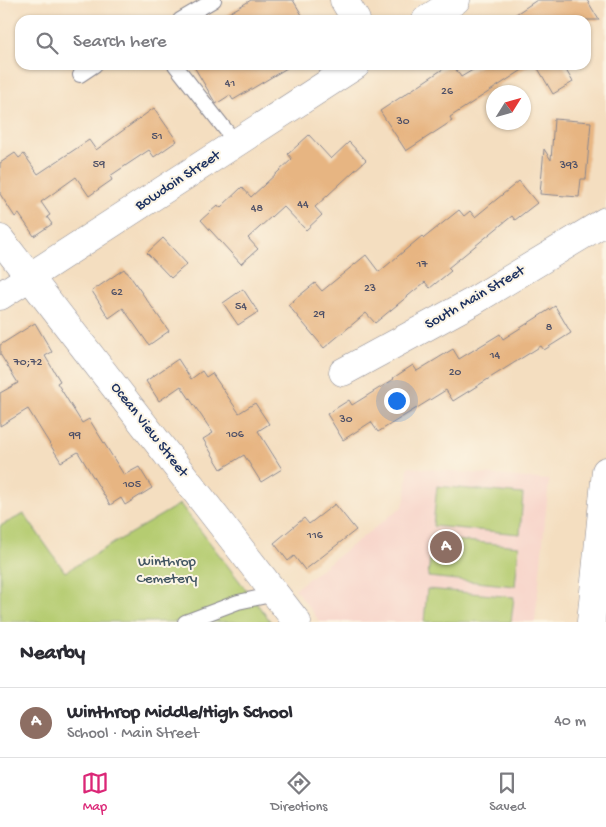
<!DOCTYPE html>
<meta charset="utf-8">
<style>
:root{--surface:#fff;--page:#f7f7f7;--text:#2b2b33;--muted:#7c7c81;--line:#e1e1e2;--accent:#db2777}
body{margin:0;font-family:"Gochi Hand",sans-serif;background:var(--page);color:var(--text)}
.compass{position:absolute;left:486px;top:85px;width:45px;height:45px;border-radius:50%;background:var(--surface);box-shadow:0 1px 4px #0004;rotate:53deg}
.you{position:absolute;left:396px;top:400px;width:18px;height:18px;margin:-12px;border:4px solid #fff;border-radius:50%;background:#1a73e8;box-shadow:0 0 0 8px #1a73e833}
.badge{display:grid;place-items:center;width:32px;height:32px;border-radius:50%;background:var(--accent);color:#fff;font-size:16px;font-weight:700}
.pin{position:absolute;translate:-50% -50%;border:2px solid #fff;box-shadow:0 1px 5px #0006}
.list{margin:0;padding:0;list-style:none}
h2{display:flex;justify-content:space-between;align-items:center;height:65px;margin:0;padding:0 20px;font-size:21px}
h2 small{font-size:16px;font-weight:400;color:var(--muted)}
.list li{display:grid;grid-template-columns:32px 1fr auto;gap:15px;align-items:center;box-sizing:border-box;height:70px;padding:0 20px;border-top:1px solid var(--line)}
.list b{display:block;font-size:19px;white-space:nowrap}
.list p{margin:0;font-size:16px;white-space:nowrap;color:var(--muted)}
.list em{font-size:16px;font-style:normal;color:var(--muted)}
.icon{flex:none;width:28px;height:28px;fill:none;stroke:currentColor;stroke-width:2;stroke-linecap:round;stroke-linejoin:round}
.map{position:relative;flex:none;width:606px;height:622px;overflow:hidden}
.search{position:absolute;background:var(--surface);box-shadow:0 1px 4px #0004;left:15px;right:15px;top:15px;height:55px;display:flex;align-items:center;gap:12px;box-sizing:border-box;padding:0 18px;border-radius:15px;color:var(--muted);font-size:19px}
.sheet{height:135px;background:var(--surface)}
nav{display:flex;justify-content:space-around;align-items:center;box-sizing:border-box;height:70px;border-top:1px solid var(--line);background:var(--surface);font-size:14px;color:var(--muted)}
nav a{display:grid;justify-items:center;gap:2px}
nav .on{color:var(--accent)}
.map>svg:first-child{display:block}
</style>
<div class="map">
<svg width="606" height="622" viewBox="0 0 606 622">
<rect width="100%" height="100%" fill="#fcf5e5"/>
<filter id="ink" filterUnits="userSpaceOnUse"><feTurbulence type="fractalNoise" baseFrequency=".02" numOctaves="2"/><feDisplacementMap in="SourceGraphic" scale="10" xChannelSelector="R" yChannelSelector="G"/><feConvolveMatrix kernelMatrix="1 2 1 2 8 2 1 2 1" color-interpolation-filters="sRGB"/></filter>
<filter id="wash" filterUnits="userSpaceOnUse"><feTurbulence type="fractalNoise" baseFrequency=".0096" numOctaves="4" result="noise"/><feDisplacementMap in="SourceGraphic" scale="20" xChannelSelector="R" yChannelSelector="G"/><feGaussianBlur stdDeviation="1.12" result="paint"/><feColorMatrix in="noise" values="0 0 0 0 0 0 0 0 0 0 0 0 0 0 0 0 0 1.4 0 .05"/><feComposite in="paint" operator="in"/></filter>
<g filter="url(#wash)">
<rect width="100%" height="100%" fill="#f4dec0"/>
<path fill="#f7d1c7" d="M408,467L549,480L535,622H320L295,589L403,506L406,495Z"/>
<path fill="#b5cc71" stroke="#687e68" d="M437,486L523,494L520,534L433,526Z
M180,504L271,622H0V526L24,514L65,572Z
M432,538L519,546L515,586L428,577Z
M427,589L514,597L511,622H424Z"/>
<g id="blocks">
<path fill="#e7b582" d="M251,0H293L305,20H217Z
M537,0H587L599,20H507Z
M193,65H292L233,100L230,95L216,104Z
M449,65H453L461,77L481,65H530L450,117L452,121L406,151L380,111Z
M536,65H563L573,82L553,94Z
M154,108L177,141L154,157L149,150L110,176L112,180L89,196L76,177L41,202L50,215L47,217L52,224L34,236L19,214L15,217L0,194V163L15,153L19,158L24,154L38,174L89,140L96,150Z
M554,119L591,122L586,179H581L579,197L540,194L544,149L551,160Z
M309,135L331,159L349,142L366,160L315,207L322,215L306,230L283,206L248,238L258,249L241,264L201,220L218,205L220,208L242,187L251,197L292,159L288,154Z
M519,181L537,203L515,220L512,216L448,268L451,271L430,288L425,282L375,323L366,313L324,348L288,305L315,283L322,291L366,255L379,272L422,236L424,238L459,210L464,216L470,211L475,217Z
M163,238L187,264L171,278L147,253Z
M124,269L126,272H127L169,331L149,345L123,308L109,318L92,291Z
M243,289L258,312L238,325L223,303Z
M555,306L571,333L544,350L541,346L453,401L446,390L378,432L371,422L343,440L327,414L349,400L352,405L394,379L393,378L413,365L417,371L453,349L459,359L500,334L503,339Z
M35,323L52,352L45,356L60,381L57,383L82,423L89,419L124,475L139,467L152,488L125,505L121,498L110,505L78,452L61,462L28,409L0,426V393L18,383L0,354V345Z
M178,359L191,379L202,371L206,377L212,373L239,413L255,403L269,424L258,431L282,469L261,482L244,455L221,469L203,439L213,433L181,386L159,401L146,381Z
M335,504L356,530L305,570L294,556L288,561L274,543L304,518L309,524Z"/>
</g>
</g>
<g filter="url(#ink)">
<use href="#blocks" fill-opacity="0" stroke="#88868f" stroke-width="1"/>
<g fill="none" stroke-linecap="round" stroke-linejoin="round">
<g stroke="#88868f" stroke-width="16">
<path id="lane" d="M180,20L214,0
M175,65L236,143
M80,75L95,65
M185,622L238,602L276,594"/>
</g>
<g stroke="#88868f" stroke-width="29">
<path id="street" d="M344,0L356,20
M0,239L297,622
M343,372L472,302L606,221
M591,622L606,471"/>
</g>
<g stroke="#88868f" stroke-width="29">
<path id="secondary" d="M426,20L456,0
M0,296L356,65"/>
</g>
<use href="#lane" stroke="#fff" stroke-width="14"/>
<use href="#street" stroke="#fff" stroke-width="28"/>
<use href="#secondary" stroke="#fff" stroke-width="28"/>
</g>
</g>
<g text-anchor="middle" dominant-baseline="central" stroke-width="4" stroke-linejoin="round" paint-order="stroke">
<g font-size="12" fill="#4e5067">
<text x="230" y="84">41</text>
<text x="447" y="92">26</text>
<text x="403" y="122">30</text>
<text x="157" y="137">51</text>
<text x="99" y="165">59</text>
<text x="569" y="166">393</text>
<text x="303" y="205">44</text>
<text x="257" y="209">48</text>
<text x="422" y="265">17</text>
<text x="370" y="289">23</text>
<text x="117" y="293">62</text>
<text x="241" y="307">54</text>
<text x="319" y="315">29</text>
<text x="549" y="328">8</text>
<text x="495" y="356">14</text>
<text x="28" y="363">70;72</text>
<text x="455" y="373">20</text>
<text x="346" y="420">30</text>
<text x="235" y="435">106</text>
<text x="75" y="436">99</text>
<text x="132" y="485">105</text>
<text x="315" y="536">116</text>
</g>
<g font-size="15" fill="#1b2f5e" stroke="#fcf5e5">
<text transform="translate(178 181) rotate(-33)">Bowdoin Street</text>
<text transform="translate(475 298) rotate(-30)">South Main Street</text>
<text transform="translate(149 430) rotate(52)">Ocean View Street</text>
</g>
<g font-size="15" fill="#425663" stroke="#fcf5e5">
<text x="167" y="562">Winthrop<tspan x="167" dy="17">Cemetery</tspan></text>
</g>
</g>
</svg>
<svg class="compass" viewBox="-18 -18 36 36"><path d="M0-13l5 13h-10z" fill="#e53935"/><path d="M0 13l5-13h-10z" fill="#7c7c81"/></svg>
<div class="you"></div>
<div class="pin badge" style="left:446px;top:547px;background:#8d6e63">A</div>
<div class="search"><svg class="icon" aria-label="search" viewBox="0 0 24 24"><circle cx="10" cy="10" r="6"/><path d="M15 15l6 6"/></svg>Search here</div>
</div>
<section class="sheet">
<h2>Nearby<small></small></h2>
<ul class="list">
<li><span class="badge" style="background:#8d6e63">A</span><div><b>Winthrop Middle/High School</b><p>School · Main Street</p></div><em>40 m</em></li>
</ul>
</section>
<nav>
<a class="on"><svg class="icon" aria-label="map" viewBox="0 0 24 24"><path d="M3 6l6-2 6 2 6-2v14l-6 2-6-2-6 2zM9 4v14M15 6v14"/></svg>Map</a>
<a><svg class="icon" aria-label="directions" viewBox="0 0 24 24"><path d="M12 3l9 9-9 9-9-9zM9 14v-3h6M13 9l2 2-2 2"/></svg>Directions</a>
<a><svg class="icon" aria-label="saved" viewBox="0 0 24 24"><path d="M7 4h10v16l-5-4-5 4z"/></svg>Saved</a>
</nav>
